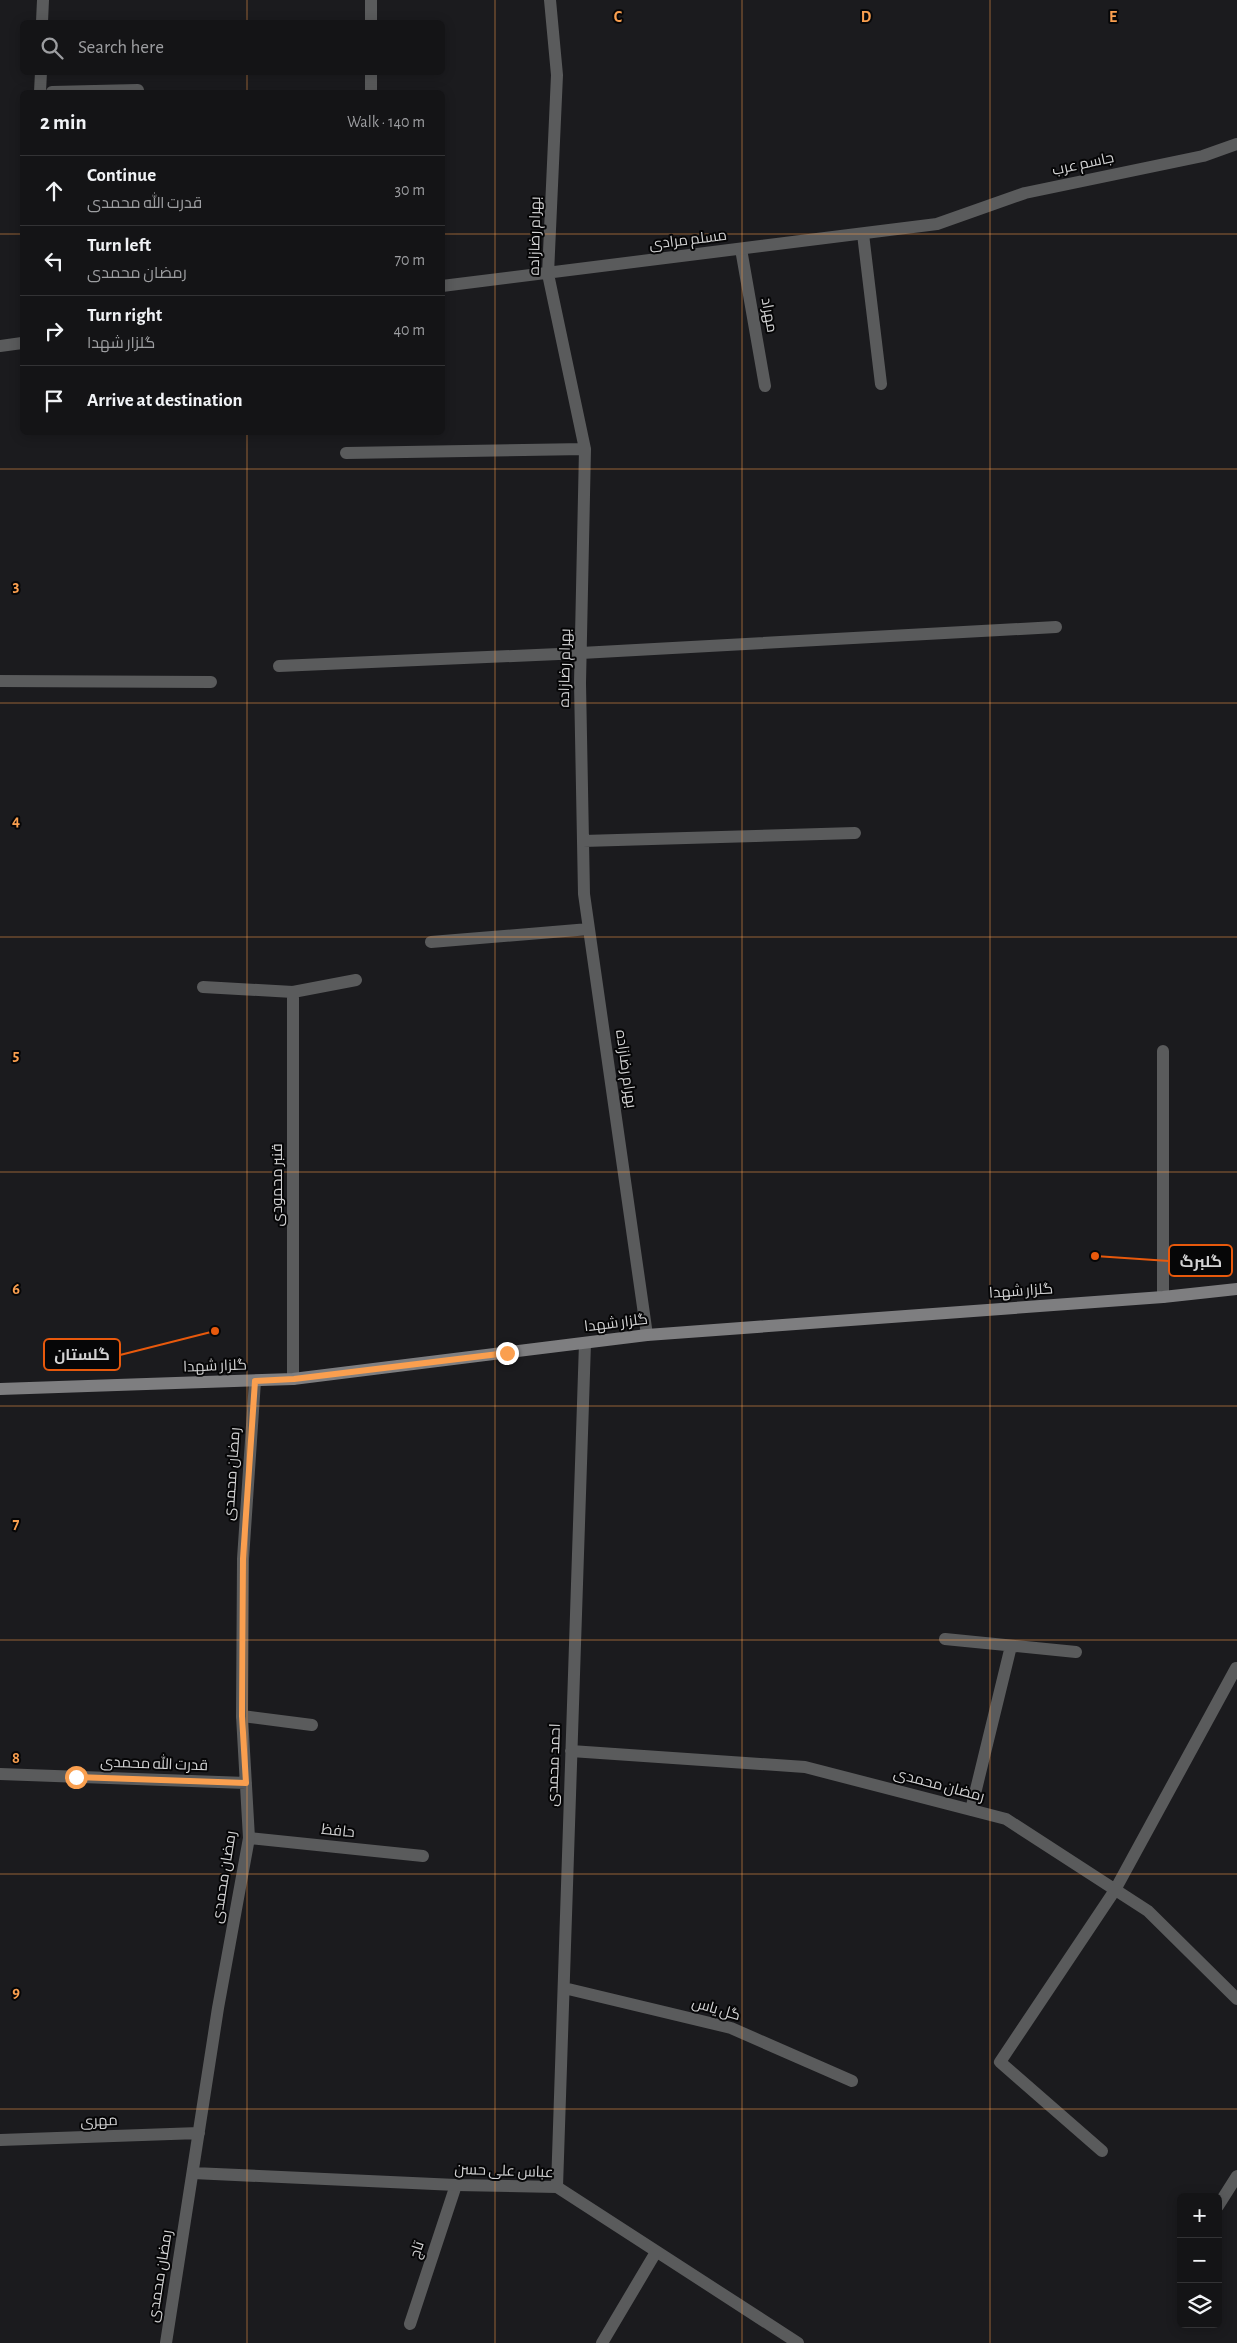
<!DOCTYPE html>
<meta charset="utf-8">
<style>
:root{--surface:#141416;--page:#212123;--text:#f1f3f6;--muted:#9d9ea1;--line:#333335}
body{margin:0;font-family:"Alegreya Sans",Cairo,sans-serif;background:var(--page);color:var(--text)}
.controls{position:absolute;right:15px;bottom:15px;display:grid;overflow:hidden;border-radius:8px;box-shadow:0 2px 12px #0003}
.controls button{width:45px;height:45px;display:grid;place-items:center;padding:0;border:0;border-bottom:1px solid var(--line);background:var(--surface);color:var(--text);font:25px sans-serif}
.stop{position:absolute;width:15px;height:15px;margin:-11px;border:4px solid #fa9f4f;border-radius:50%;background:#fff}
.stop.end{background:#fa9f4f;border-color:#fff;box-shadow:0 1px 5px #0008}
.list{margin:0;padding:0;list-style:none}
h2{display:flex;justify-content:space-between;align-items:center;height:65px;margin:0;padding:0 20px;font-size:21px}
h2 small{font-size:16px;font-weight:400;color:var(--muted)}
.list li{display:grid;grid-template-columns:32px 1fr auto;gap:15px;align-items:center;box-sizing:border-box;height:70px;padding:0 20px;border-top:1px solid var(--line)}
.list b{display:block;font-size:19px;white-space:nowrap}
.list p{margin:0;font-size:16px;white-space:nowrap;color:var(--muted)}
.list em{font-size:16px;font-style:normal;color:var(--muted)}
.icon{flex:none;width:28px;height:28px;fill:none;stroke:currentColor;stroke-width:2;stroke-linecap:round;stroke-linejoin:round}
.map{position:relative;flex:none;width:1237px;height:2343px;overflow:hidden}
.search{position:absolute;background:var(--surface);box-shadow:0 2px 12px #0003;left:20px;top:20px;width:425px;height:55px;display:flex;align-items:center;gap:12px;box-sizing:border-box;padding:0 18px;border-radius:8px;color:var(--muted);font-size:19px}
.panel{position:absolute;background:var(--surface);box-shadow:0 2px 12px #0003;left:20px;top:90px;width:425px;height:345px;border-radius:8px}
.map>svg:first-child{display:block}
</style>
<div class="map">
<svg width="1237" height="2343" viewBox="0 0 1237 2343">
<rect width="100%" height="100%" fill="#1b1b1e"/>
<g fill="none" stroke-linecap="round" stroke-linejoin="round">
<path stroke="#5a5b5c" stroke-width="12" d="M52,92L138,90
M863,234L881,384
M741,249L765,386
M242,1716L312,1725
M249,1838L423,1856
M1218,2206L1237,2176
M410,2324L456,2185"/>
<path stroke="#5a5b5c" stroke-width="12" d="M371,0V22
M550,0L557,75L548,274L585,449L580,683L584,894L647,1335
M42,22L43,0
M371,72V92
M40,92L41,72
M442,286L937,224L1025,193L1203,156L1237,144
M0,346L22,343
M346,453L585,449
M279,666L581,653L1056,627
M0,681L211,682
M583,841L855,833
M431,942L589,929
M203,987L293,992L356,980
M293,992V1379
M1163,1051V1297
M945,1639L1076,1652
M571,1751L805,1767L1006,1819L1148,1911L1237,1999
M0,1774L246,1783
M971,1810L1011,1646
M564,1988L731,2028L852,2081
M0,2140L199,2133
M1102,2151L1000,2062L1115,1890L1236,1668
M193,2173L456,2185L557,2187L798,2343
M557,2187L585,1343
M166,2343L218,2008L249,1838L242,1716L243,1559L255,1381
M602,2343L656,2252"/>
<path stroke="#7e7e80" stroke-width="12" d="M0,1389L293,1379L647,1335L1163,1297L1237,1289"/>
</g>
<g fill="none" stroke-linecap="round" stroke-linejoin="round">
<path stroke="#fa9f4f" stroke-width="6" d="M76,1777L246,1783L242,1716L243,1559L255,1381L294,1379L507,1353"/>
</g>
<path fill="none" stroke="#fa9f4f" stroke-width="1" stroke-opacity="0.55" d="M247,0V22M495,0V2343M742,0V2343M990,0V2343M247,72V92M0,234H22M442,234H1237M247,432V2343M0,469H1237M0,703H1237M0,937H1237M0,1172H1237M0,1406H1237M0,1640H1237M0,1874H1237M0,2109H1237"/>
<g text-anchor="middle" dominant-baseline="central" stroke-width="4" stroke-linejoin="round" paint-order="stroke">
<g font-size="15" fill="#d3d3d4" stroke="#060607">
<text transform="translate(1083 164) rotate(-12)">جاسم عرب</text>
<text transform="translate(535 236) rotate(-89)">بهرام رضازاده</text>
<text transform="translate(688 240) rotate(-7)">مسلم مرادی</text>
<text transform="translate(769 315) rotate(80)">مهراد</text>
<text transform="translate(565 668) rotate(-89)">بهرام رضازاده</text>
<text transform="translate(626 1069) rotate(82)">بهرام رضازاده</text>
<text transform="translate(277 1185) rotate(-90)">قنبر محمودی</text>
<text transform="translate(1021 1291) rotate(-4)">گلزار شهدا</text>
<text transform="translate(616 1323) rotate(-7)">گلزار شهدا</text>
<text transform="translate(215 1366) rotate(-2)">گلزار شهدا</text>
<text transform="translate(232 1474) rotate(-86)">رمضان محمدی</text>
<text transform="translate(154 1764) rotate(2)">قدرت الله محمدی</text>
<text transform="translate(554 1765) rotate(-88)">احمد محمدی</text>
<text transform="translate(939 1785) rotate(15)">رمضان محمدی</text>
<text transform="translate(338 1831) rotate(6)">حافظ</text>
<text transform="translate(224 1877) rotate(-81)">رمضان محمدی</text>
<text transform="translate(716 2009) rotate(16)">گل یاس</text>
<text transform="translate(99 2121) rotate(-2)">مهری</text>
<text transform="translate(504 2171) rotate(2)">عباس علی حسن</text>
<text transform="translate(417 2250) rotate(-72)">تاج</text>
<text transform="translate(160 2276) rotate(-81)">رمضان محمدی</text>
</g>
</g>
<g font-size="16" text-anchor="middle" font-weight="bold" fill="#fa9f4f" stroke="#060607" stroke-width="4" stroke-linejoin="round" paint-order="stroke">
<text x="618" y="22">C</text>
<text x="866" y="22">D</text>
<text x="1113" y="22">E</text>
<text x="16" y="591">3</text>
<text x="16" y="826">4</text>
<text x="16" y="1060">5</text>
<text x="16" y="1294">6</text>
<text x="16" y="1529">7</text>
<text x="16" y="1763">8</text>
<text x="16" y="1997">9</text>
</g>
<path fill="none" stroke="#e8590c" stroke-width="2" d="M1095 1256L1169 1261M215 1331L120 1355"/>
<g fill="#e8590c" stroke="#060607" stroke-width="2">
<circle cx="1095" cy="1256" r="5"/>
<circle cx="215" cy="1331" r="5"/>
</g>
<g fill="#060607" stroke="#e8590c" stroke-width="2">
<rect x="1169" y="1245" width="63" height="31" rx="5"/>
<rect x="44" y="1339" width="76" height="31" rx="5"/>
</g>
<g font-size="16" text-anchor="middle" font-weight="bold" fill="#d3d3d4">
<text x="1201" y="1267">گلبرگ</text>
<text x="82" y="1360">گلستان</text>
</g>
</svg>
<div class="controls">
<button>+</button>
<button>−</button>
<button><svg class="icon" aria-label="layers" viewBox="0 0 24 24"><path d="M12 4l9 5-9 5-9-5zM3 14l9 5 9-5"/></svg></button>
</div>
<div class="stop" style="left:76px;top:1777px"></div>
<div class="stop end" style="left:507px;top:1353px"></div>
<div class="search"><svg class="icon" aria-label="search" viewBox="0 0 24 24"><circle cx="10" cy="10" r="6"/><path d="M15 15l6 6"/></svg>Search here</div>
<section class="panel">
<h2>2 min<small>Walk · 140 m</small></h2>
<ul class="list">
<li><svg class="icon" aria-label="ahead" viewBox="0 0 24 24"><path d="M12 20V5M6 11l6-6 6 6"/></svg><div><b>Continue</b><p>قدرت الله محمدی</p></div><em>30 m</em></li>
<li><svg class="icon" aria-label="left" viewBox="0 0 24 24"><path d="M17 20v-9H6M10 6l-5 5 5 5"/></svg><div><b>Turn left</b><p>رمضان محمدی</p></div><em>70 m</em></li>
<li><svg class="icon" aria-label="right" viewBox="0 0 24 24"><path d="M7 20v-9h11M14 6l5 5-5 5"/></svg><div><b>Turn right</b><p>گلزار شهدا</p></div><em>40 m</em></li>
<li><svg class="icon" aria-label="arrive" viewBox="0 0 24 24"><path d="M6 21V4h12l-3 4 3 4H6"/></svg><div><b>Arrive at destination</b></div></li>
</ul>
</section>
</div>
